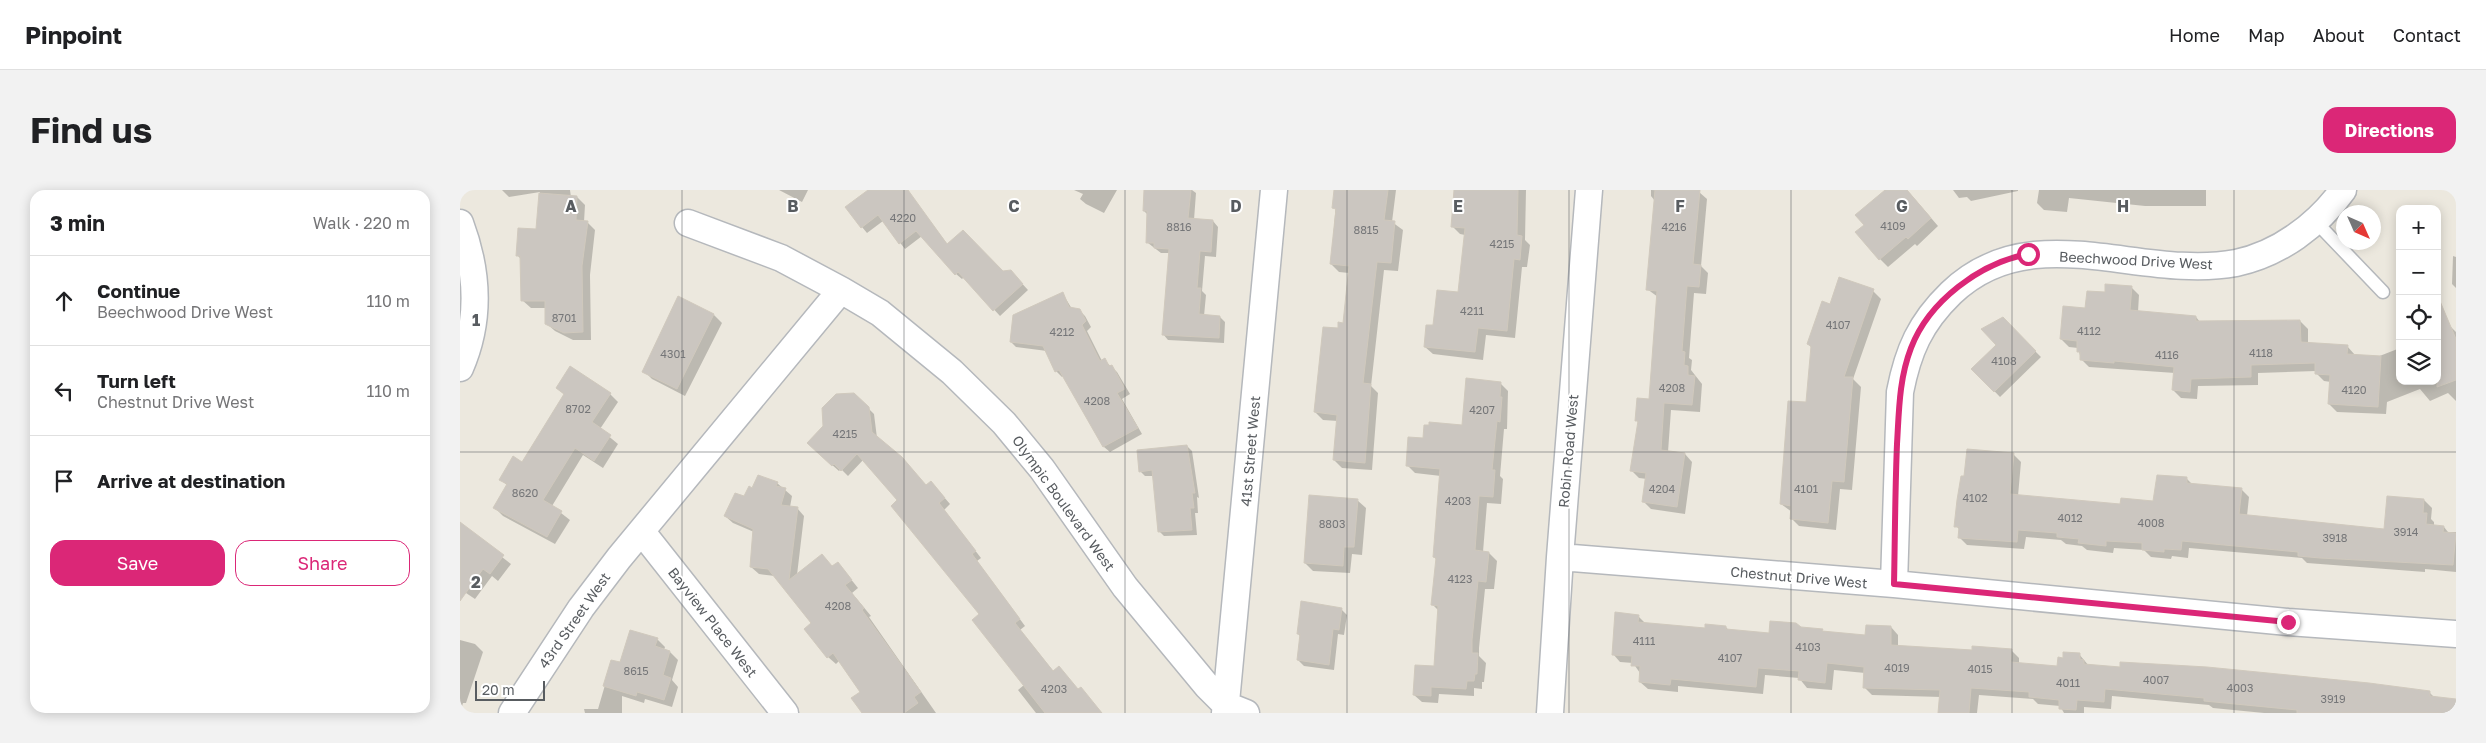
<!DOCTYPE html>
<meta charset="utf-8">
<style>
:root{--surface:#fff;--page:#f2f2f2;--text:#202124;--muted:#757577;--line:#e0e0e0;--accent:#db2777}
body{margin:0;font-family:"Golos Text",sans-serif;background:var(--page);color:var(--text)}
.controls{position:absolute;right:15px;top:15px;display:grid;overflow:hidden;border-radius:10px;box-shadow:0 2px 12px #0003}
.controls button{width:45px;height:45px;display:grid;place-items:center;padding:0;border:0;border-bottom:1px solid var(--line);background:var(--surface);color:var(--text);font:25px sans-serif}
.compass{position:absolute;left:1876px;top:15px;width:45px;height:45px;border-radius:50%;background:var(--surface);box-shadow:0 2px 12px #0003;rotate:135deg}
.scale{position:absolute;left:15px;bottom:12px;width:70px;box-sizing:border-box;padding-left:5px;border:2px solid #585c60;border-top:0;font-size:14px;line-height:18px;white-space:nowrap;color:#585c60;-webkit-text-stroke:4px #fff;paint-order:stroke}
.stop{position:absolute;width:15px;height:15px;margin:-11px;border:4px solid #db2777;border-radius:50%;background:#fff}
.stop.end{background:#db2777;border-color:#fff;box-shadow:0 1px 5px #0008}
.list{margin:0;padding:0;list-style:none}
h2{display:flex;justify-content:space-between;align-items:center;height:65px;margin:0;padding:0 20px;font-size:21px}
h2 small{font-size:16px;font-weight:400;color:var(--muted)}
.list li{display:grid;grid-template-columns:32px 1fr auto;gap:15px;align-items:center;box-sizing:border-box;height:90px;padding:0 20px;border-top:1px solid var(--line)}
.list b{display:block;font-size:19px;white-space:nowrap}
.list p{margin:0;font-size:16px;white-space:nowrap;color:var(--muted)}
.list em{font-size:16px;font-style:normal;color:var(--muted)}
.actions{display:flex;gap:10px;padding:15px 20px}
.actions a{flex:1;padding:11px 0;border:1px solid var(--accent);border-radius:15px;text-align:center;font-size:18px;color:var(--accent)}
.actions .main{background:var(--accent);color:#fff}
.icon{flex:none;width:28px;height:28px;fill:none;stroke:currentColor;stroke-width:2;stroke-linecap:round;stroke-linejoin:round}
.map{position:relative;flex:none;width:1996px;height:523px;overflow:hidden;border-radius:15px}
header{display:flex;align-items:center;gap:30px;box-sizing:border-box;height:70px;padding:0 25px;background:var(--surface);border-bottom:1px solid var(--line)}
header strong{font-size:24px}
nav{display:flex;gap:28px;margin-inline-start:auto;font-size:18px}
.intro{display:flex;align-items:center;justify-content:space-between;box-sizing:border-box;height:120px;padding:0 30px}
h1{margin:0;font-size:35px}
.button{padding:12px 22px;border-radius:15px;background:var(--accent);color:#fff;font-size:18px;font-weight:700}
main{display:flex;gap:30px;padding:0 30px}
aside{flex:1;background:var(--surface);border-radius:15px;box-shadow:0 2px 12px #0003}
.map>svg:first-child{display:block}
</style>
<header>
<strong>Pinpoint</strong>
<nav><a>Home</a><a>Map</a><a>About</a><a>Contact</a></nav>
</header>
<div class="intro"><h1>Find us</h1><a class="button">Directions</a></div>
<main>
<aside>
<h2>3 min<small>Walk · 220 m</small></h2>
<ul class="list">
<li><svg class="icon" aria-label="ahead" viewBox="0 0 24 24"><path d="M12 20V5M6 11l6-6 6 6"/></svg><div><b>Continue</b><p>Beechwood Drive West</p></div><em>110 m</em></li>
<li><svg class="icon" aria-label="left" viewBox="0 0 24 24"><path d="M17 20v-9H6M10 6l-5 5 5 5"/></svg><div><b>Turn left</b><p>Chestnut Drive West</p></div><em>110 m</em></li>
<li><svg class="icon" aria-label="arrive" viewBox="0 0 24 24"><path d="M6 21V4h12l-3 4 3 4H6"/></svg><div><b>Arrive at destination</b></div></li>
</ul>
<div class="actions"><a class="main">Save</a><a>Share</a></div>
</aside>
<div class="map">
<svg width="1996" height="523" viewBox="0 0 1996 523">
<rect width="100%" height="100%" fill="#ece8de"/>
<path fill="#0003" d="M42,0H110L111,7H117L125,15L124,32H127L135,40L130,85L131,150H113L95,141L86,133V118H71L62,110V70L57,65L78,40L80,2L49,7Z
M319,0H348L342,12Z
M410,0H446L488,55L557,88L568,100L540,126L504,87L502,89L496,84L462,46L445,59L423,31L407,43L402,37Z
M614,0H657L644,23L626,14L620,9L623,4Z
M686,0H732L736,3L734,30L753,31L758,37L756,67L745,66L742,101L746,105L744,126L760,127L765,132L764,153L708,150L703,144L709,63H701L688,53V25L684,21Z
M877,0H936L932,32L943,40L938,81L924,80L911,196L918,203L912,280L882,278L874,270L878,231L863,230L855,222L879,140L884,134L889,83L879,82L871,74Z
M996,0H1066L1065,50L1070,55L1067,77H1062L1055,148L1026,145L1023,170L973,164L965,157L974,137L999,103L1005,45L1000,44L992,36Z
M1191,0L1239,2L1247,9L1241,76L1248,83L1246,104L1234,103L1229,168L1232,170L1231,180L1242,194L1240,222L1211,220L1208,262L1225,264L1232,272L1225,324L1191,319L1184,312L1187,289L1179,288L1172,281L1179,233L1176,230L1191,210L1198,107L1187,99L1195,11L1191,6Z
M1427,0H1447L1478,36L1457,56L1455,54L1428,77L1420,69L1406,35Z
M1493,0H1558V1L1511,11L1507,7L1499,8Z
M1579,0H1746V16H1685L1609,8L1607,22L1584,20L1577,13Z
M1993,66L1996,67V98L1992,94Z
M1671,97L1679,105L1678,122L1736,127L1740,132L1840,131L1848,139V154L1887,156L1895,165L1917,167L1940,158V191H1977L1991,137L1996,142V211L1988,203L1970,211L1960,199L1927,212L1926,224L1877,222L1869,214L1871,192L1864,191L1856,183V181L1798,183V195L1738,196L1737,209L1721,208L1713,200L1715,183L1629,177L1621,169L1618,158L1609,157L1601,149L1626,119L1646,104Z
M1413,101L1421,109L1393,189L1401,197L1392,300L1380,299L1376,340L1339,336L1331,328L1332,322L1321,314L1347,214L1352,158L1348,154L1371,115Z
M603,104L612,119L619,120L625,126L631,137L627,141L642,171L644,170L657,182L670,204L662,209L682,244L650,262L644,257L604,185L602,187L596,181L587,161L556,157L551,152Z
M218,107L254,125L262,133L225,206L192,189L184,181Z
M1542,128L1581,167L1540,207L1513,179L1538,155Z
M111,177L150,204L158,212L140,239L158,254L143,278L123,265L92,316L110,330L95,354L43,326L35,318L48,296L41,290L62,273L105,205L97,198Z
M1040,193L1048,201L1047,239H1044L1040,286L1043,289L1041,314L1027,313L1023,362L1029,363L1037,371L1034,399H1025L1019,458V466L1026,473L1024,492H1022V499L1014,498V506L979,504L978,513L962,512L954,505L975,477L979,421L973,415L977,370L974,367L981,286L955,283L947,275L964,249L1003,236Z
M408,218L414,224L417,248L467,297L477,299L490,314L484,320L521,368L517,371L565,436L560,440L594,482L619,501L642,523H576L558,500L564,495L521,425L439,310L404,269L388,286L381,279L379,281L355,260Z
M727,256L732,261L739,308L737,307L738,323H735L737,345L704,346L699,341L694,286H685L680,281Z
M1553,264L1561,272L1558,306L1661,315L1695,313L1727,289L1732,294L1781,299L1789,307L1787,326L1925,340L1928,307L1964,310L1972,318L1971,329L1974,332V336L1984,337L1988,342H1996V382L1965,379V382L1847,373L1842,368L1729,358L1728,368L1712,366L1711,369L1691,367L1684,360L1654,358L1653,363L1627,360L1622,356L1606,354L1601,350L1566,347L1564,359L1507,355L1499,347L1500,340L1496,336Z
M317,293L332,306L330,317L337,318L344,326L337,385L373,377L378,373L398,398L392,403L411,426L409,427L476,523H403L402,502L380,470L376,474L368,467L353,433L315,386L299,384L291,377L294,342L273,333L265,326L293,299Z
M897,310L906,318L902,365L892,364L890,383L853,381L845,373Z
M0,334L51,374L38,391L32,386L15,409L0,399Z
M881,419L887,425L884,445L878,444L874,480L844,476L838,470L841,447L838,444Z
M1178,426L1186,434L1246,439L1266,437L1269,441L1310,445L1340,439L1406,446L1431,437L1438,445V456L1513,461L1551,460L1559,468V474L1598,477L1604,469L1619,464L1629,476L1969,502L1975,508L1996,510V523H1804L1753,518L1749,515L1652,506L1651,519L1624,517V523H1604L1600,516L1578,514L1573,509L1519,505L1517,523H1480L1481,507L1412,505L1404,497L1405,483L1374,480L1372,500L1347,498L1339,488L1305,485L1303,504L1218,496V502L1188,499L1180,492V483L1173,473L1160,472L1153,464Z
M197,449L205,457L204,460L210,462L218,470L212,490L218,497L212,517L185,509L184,513L162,506V523H125L124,519H138L152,471L160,474Z
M0,450L15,454L23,462L6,513H3L0,523Z"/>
<path fill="#cbc6c0" stroke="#d0c9bd" d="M408,0H448L487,54L503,40L543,81L551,80L563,94L533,121L498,82L495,85L456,41L439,54L418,25L401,38L385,17Z
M684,0H731L728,28L753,30L751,62L740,61L737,98H741L739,124L760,126L759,148L702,145L709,59L694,58V53H686L687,21H683Z
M874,0H928L924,30L935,31L931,73L917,72L903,193L911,194L905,273L873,270L877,225L854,222L863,137L878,138V132L883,133L889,76L870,74L876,19L872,18Z
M994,0H1058L1057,45L1062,46L1060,70L1054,69L1047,141L1018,138L1015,162L964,157L966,135H973L977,100L998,102L1005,38L991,37Z
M1195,0H1240L1233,74L1241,75L1239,97L1227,96L1222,161L1225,162L1224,175L1228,176V185L1235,186L1232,215L1204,213L1201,260L1225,263L1217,317L1182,312L1186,283L1170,281L1178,231H1175L1177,208L1189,209L1197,101L1186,100Z
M1425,0H1447L1471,28L1448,49L1446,47L1419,70L1395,42L1404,35L1395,25Z
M79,3L117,6L116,30L128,31L122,76L123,142L104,143L85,134V111H61L60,66H56L58,38L76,39Z
M1379,87L1414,99L1384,187H1393L1384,292L1372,291L1368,333L1330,329L1331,316L1320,314L1328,211L1346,212L1351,156L1347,154L1362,111L1370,114Z
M1645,94L1672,96L1670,120L1736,126V131L1840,130L1841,152L1888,155L1887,164L1921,166L1918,217L1868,214L1870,185L1855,184V173L1791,175V187L1731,189L1730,202L1712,200L1714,177L1654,171V173L1620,170V162H1617V151L1600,149L1603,116L1625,118L1627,101L1645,102Z
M603,102L609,117L620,119L626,131L622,135L640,171L645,168L649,176L652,175L665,199L657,203L678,238L643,257L599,180L595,182L583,156L550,152L553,125Z
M1977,104L1996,149V190L1977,197Z
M218,106L254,124L217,199L182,182Z
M1543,127L1576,161L1534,202L1511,179L1536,155L1521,139Z
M110,176L151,203L132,232L151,245L134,271L115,258L83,310L102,321L87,347L33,318L47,294L39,290L53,266L62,272L104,204L96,198Z
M1006,188L1041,192L1040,207H1042L1040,232L1037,231L1032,280H1035L1033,307L1019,306L1015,360L1029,362L1026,392L1018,391L1012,450V463H1018L1017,484H1015L1014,491H1007L1006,499L971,497V506L953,505L955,475L974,476L978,416L971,415L976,368L973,367L980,279L946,276L948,247L963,248L964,235H969V232L1002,235Z
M394,203L409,217L412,242L442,267L466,295L471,291L485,308L479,313L516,361L512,364L560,429L555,433L593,481L599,476L618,499L621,497L642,523H585L512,430L519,424L431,316L437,310L397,264L381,281L374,274L372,276L347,253L363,236L362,218L376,204Z
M727,255L735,303H732L734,318H730L732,340L698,342L692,280L679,282L677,260Z
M1507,259L1554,263L1550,304L1660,314L1661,308L1693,311L1697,285L1727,287V293L1782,298L1779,324L1924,339L1927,306L1964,309L1963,323H1967L1966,334L1984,336L1983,342L1996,343L1993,375L1860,368L1838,366V362L1722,351L1721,360L1704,359V362L1682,360V353L1646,351V356L1618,353L1619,349L1597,347V343L1558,340L1557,352L1498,348L1499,337H1494L1497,310L1501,286H1504Z
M298,285L318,292L316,296L326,298L321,315L338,317L329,390L362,364L372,376L378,372L392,390L385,395L404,418L402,420L461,502L454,507L458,513L444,523H402L391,508L400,502L373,463L367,468L344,439L351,433L308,379L290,377L293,339L264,326L275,303L284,306L289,296L292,298Z
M849,305L898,309L894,357H884L883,376L844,373Z
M0,332L44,365L30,384L23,379L0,411Z
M841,411L882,418L879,440L873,439L869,475L837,470L840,444H837Z
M1155,422L1179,425L1178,432L1245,438V434L1266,436V439L1309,443L1310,431L1336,433L1341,437L1363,439L1362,441L1405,445L1406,435L1431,436V455L1512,460V456L1552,459L1551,472L1597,476L1598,467L1603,468V462L1620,463V469L1624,470V474L1660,477V472L1747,477L1909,493L1970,501V506L1996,509V523H1837V520L1744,511V508L1645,499L1644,512L1617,510L1616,520L1599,519V510L1569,507V502L1511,498L1509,523H1478L1480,500L1403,498L1404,477L1367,473L1365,493L1338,490L1339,481L1298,478L1296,497L1211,489L1210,495L1179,492L1180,476H1171L1172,466L1152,465Z
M170,440L198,448L195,456L210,461L203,485L211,488L204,510L177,502L176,506L143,496L151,470L160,472Z"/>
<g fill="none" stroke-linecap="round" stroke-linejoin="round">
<g stroke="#b5b8bc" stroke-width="15">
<path id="service" d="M1856,32L1923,102"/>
</g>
<g stroke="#b5b8bc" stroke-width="29">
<path id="minor" d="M0,33C18,81 21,130 0,178
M228,33L321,68L381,100L420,123L492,182L544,233L582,279L665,397L747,496L766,515L786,523
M182,342L325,523
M1100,367L1434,394L1828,432L1996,444
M1434,394L1440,202C1448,161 1460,133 1491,103C1572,25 1680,91 1776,73C1819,64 1858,35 1883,0
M52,523L121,418L159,368L381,100
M765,523L814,0
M1090,523L1100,367L1129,0"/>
</g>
<use href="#service" stroke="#fff" stroke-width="12"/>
<use href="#minor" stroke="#fff" stroke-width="26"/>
</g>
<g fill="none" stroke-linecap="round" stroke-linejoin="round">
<path stroke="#db2777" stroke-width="6" d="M1568,64C1520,73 1469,111 1451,158C1439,189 1439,221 1437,254C1435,301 1435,348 1434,394L1828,432"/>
</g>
<path fill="none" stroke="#585c60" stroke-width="1" stroke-opacity="0.55" d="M222,0V523M444,0V523M665,0V523M887,0V523M1109,0V523M1331,0V523M1552,0V523M1774,0V523M0,262H1996"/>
<g text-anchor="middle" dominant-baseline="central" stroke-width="4" stroke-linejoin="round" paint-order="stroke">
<g font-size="11" fill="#757678">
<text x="443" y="27">4220</text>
<text x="1433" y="35">4109</text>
<text x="719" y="36">8816</text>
<text x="1214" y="36">4216</text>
<text x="906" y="39">8815</text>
<text x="1042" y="53">4215</text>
<text x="1012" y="120">4211</text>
<text x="104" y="127">8701</text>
<text x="1378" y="134">4107</text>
<text x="1629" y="140">4112</text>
<text x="602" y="141">4212</text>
<text x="1801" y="162">4118</text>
<text x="213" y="163">4301</text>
<text x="1707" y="164">4116</text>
<text x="1544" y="170">4108</text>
<text x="1212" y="197">4208</text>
<text x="1894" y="199">4120</text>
<text x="637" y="210">4208</text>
<text x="118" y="218">8702</text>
<text x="1022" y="219">4207</text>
<text x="385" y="243">4215</text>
<text x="1202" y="298">4204</text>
<text x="1346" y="298">4101</text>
<text x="65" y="302">8620</text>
<text x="1515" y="307">4102</text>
<text x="998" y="310">4203</text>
<text x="1610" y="327">4012</text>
<text x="1691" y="332">4008</text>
<text x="872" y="333">8803</text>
<text x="1946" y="341">3914</text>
<text x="1875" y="347">3918</text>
<text x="1000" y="388">4123</text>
<text x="378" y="415">4208</text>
<text x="1184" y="450">4111</text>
<text x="1348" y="456">4103</text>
<text x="1270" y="467">4107</text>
<text x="1437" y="477">4019</text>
<text x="1520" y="478">4015</text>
<text x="176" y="480">8615</text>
<text x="1696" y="489">4007</text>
<text x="1608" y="492">4011</text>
<text x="1780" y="497">4003</text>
<text x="594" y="498">4203</text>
<text x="1873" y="508">3919</text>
</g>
<g font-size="14" fill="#585c60" stroke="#fff">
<text transform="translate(1676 70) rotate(3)">Beechwood Drive West</text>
<text transform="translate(790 261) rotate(-85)">41st Street West</text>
<text transform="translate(1108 261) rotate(-85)">Robin Road West</text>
<text transform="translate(604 313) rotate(54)">Olympic Boulevard West</text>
<text transform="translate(1339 387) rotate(5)">Chestnut Drive West</text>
<text transform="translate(114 430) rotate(-55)">43rd Street West</text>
<text transform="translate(253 432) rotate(52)">Bayview Place West</text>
</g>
</g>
<g font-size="16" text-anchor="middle" font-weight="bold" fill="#585c60" stroke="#fff" stroke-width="4" stroke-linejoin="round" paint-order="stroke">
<text x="111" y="22">A</text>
<text x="333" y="22">B</text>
<text x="554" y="22">C</text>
<text x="776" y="22">D</text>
<text x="998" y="22">E</text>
<text x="1220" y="22">F</text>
<text x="1442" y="22">G</text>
<text x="1663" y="22">H</text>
<text x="16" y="136">1</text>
<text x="16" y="398">2</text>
</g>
</svg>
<div class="controls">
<button>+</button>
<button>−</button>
<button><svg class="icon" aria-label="locate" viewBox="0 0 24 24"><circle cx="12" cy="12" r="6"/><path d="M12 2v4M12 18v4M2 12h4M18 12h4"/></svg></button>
<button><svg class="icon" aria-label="layers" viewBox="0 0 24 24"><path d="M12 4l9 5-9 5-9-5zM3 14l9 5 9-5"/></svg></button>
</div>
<svg class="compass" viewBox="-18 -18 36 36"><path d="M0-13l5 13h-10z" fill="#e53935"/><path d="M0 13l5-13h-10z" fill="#757577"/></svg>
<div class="scale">20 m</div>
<div class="stop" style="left:1568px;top:64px"></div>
<div class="stop end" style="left:1828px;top:432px"></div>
</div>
</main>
